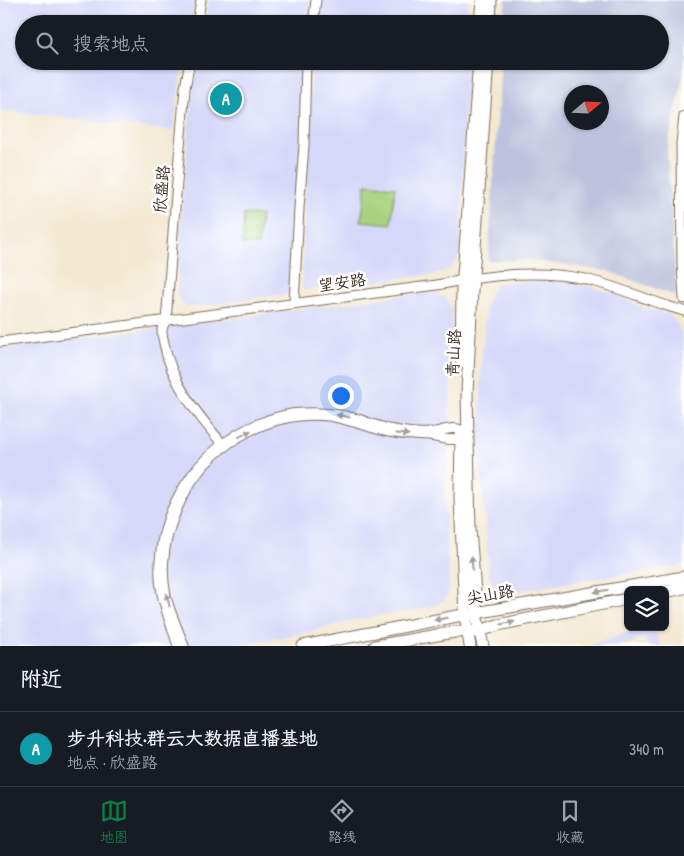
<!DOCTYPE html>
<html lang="zh">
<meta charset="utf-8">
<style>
:root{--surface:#171b24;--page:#242831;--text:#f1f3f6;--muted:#9ea1a6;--line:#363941;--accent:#0b8043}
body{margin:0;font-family:"Patrick Hand","LXGW WenKai TC",sans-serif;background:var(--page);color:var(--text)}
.controls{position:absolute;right:15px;bottom:15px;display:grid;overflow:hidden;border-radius:8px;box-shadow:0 1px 4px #0004}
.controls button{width:45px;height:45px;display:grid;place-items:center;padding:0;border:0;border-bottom:1px solid var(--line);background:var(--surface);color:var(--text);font:25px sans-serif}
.compass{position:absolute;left:564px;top:85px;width:45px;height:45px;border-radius:50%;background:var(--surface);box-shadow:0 1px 4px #0004;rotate:71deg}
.you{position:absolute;left:340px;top:395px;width:18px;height:18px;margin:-12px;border:4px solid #fff;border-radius:50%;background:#1a73e8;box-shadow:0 0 0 8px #1a73e833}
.badge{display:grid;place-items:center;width:32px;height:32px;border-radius:50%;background:var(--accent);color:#fff;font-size:16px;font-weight:700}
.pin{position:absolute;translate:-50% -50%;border:2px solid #fff;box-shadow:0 1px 5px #0006}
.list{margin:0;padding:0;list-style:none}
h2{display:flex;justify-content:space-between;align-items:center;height:65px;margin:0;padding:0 20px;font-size:21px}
h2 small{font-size:16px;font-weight:400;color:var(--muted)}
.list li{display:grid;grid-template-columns:32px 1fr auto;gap:15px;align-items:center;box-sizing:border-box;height:75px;padding:0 20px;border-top:1px solid var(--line)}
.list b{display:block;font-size:19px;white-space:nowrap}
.list p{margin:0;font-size:16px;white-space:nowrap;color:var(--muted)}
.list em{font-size:16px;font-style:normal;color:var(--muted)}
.icon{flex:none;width:28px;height:28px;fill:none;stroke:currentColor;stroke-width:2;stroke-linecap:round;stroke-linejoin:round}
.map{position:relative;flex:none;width:684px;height:646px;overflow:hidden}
.search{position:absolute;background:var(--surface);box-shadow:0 1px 4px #0004;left:15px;right:15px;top:15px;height:55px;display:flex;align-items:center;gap:12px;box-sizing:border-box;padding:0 18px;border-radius:28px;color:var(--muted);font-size:19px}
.sheet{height:140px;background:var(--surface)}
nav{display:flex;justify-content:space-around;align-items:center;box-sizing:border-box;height:70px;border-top:1px solid var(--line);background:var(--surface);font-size:14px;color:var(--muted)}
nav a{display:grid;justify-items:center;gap:2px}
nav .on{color:var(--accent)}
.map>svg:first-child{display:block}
</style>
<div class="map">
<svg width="684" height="646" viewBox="0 0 684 646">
<rect width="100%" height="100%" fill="#fff"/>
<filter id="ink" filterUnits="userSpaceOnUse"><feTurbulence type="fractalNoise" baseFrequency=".02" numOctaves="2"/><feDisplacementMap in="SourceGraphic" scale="10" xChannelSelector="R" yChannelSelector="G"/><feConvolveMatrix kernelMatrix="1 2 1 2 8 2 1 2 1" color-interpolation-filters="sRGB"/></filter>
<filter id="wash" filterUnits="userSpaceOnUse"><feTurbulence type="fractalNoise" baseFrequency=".0096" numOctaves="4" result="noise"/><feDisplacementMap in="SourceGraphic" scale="20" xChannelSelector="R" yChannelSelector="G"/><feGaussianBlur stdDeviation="1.12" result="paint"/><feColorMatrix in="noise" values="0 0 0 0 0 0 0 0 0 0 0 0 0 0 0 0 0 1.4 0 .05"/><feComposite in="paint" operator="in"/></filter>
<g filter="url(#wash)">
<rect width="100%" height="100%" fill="#f3e8d0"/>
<path fill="#d5d8f9" d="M0,0H195L191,24H24V61H183L173,131L0,110Z
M208,0H311L308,24H204Z
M319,0H468L466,24H316Z
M197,61H303L302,112L291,291L289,294L190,307L184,306L177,296L183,194L189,123Z
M311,61H466L467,85L463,130L462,211L459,254L457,260L450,269L435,274L306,290L302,289L304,209L309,148Z
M543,281L573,283L613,293L644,308L669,314L679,327L684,346V565L510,592L500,589L493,584L489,575L480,453L481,368L486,303L494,287L498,283Z
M429,292H434L446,298L452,310L449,448L445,488L446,528L450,590L444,600L432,607L355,620L308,632L234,646H0V349Z
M644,627H653L661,646H648L644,638L619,646H589Z"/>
<path fill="#bdc3de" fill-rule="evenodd" d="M506,0H684V74L667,148L676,296L607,271L529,260L488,261L501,61H660V24H503ZM572,92H602V122H572Z"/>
<path fill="#a7d17d" stroke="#717e4e" d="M366,184L395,187L391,224L361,221Z
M244,214L261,215L258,245L242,244Z"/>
</g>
<g filter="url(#ink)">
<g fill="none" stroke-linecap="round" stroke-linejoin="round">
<g stroke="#7b6c5c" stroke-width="11">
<path id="minor" d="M197,24L201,0
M313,24L316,0
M190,61L185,88L179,157L166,321C160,328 162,334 164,343C171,383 198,415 224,446
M684,116L681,144L682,264L684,299
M294,304L299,208L304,146L306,61
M0,342L437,285C485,275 537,269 585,279C619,287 651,302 684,311
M178,646C171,623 161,601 160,577C157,510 197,450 258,424C272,418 287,413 302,413C321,412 340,414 358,419C370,423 382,428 394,430C405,432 418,434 428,433C444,432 453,423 468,434C455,444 443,438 429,436C413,435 398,435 384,431C365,426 348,419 329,416C273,410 216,440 188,487C169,520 158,558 166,596C170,614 178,629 184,646"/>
</g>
<g stroke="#7b6c5c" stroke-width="13">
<path id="major" d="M480,24L482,0
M490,24L491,0
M461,361L462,289L479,61
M461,435L460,498L465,615L470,646
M665,592L684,588
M303,646L452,617L684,577
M375,646L454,632L480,631L498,625L628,599
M483,646L477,618L470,530L467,393L472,291L488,61"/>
</g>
<use href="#minor" stroke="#fff" stroke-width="9"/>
<use href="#major" stroke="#fff" stroke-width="11"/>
</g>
<defs><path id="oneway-solid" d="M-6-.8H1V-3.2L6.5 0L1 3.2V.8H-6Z" transform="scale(1.25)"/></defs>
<g fill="#a79f9a">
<use href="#oneway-solid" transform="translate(343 416) rotate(-169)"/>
<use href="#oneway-solid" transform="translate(245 434) rotate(-27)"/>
<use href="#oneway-solid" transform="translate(402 434) rotate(6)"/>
<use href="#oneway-solid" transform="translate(472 563) rotate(-95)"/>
<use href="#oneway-solid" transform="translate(601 591) rotate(170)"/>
<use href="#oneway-solid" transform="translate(168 600) rotate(-104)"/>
<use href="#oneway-solid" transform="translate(441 619) rotate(169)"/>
<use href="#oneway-solid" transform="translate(508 623) rotate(-11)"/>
</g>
</g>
<g text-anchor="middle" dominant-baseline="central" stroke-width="5" stroke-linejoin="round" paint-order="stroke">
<g font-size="16" fill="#3b2a1e" stroke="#fff">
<text transform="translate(161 189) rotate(-85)">欣盛路</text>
<text transform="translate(342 282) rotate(-8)">望安路</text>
<text transform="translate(453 353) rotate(-87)">青山路</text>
<text transform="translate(490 594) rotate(-10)">尖山路</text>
</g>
</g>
</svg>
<div class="controls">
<button><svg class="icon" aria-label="layers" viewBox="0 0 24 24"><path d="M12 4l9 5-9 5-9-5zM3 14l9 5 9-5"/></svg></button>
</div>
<svg class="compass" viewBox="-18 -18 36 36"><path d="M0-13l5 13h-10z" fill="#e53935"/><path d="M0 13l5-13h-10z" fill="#9ea1a6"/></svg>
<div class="you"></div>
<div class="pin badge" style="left:226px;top:99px;background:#0f9aa8">A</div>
<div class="search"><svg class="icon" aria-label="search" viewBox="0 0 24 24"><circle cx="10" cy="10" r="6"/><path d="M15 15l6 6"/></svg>搜索地点</div>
</div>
<section class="sheet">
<h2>附近<small></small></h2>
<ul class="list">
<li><span class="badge" style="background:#0f9aa8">A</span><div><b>步升科技·群云大数据直播基地</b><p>地点 · 欣盛路</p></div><em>340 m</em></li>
</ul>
</section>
<nav>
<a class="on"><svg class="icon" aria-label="map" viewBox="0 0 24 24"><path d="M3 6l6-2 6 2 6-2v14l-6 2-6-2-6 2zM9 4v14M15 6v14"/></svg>地图</a>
<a><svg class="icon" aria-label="directions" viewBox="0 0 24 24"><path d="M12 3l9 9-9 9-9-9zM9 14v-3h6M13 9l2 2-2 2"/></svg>路线</a>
<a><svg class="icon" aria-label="saved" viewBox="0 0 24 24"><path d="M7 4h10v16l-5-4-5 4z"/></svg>收藏</a>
</nav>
